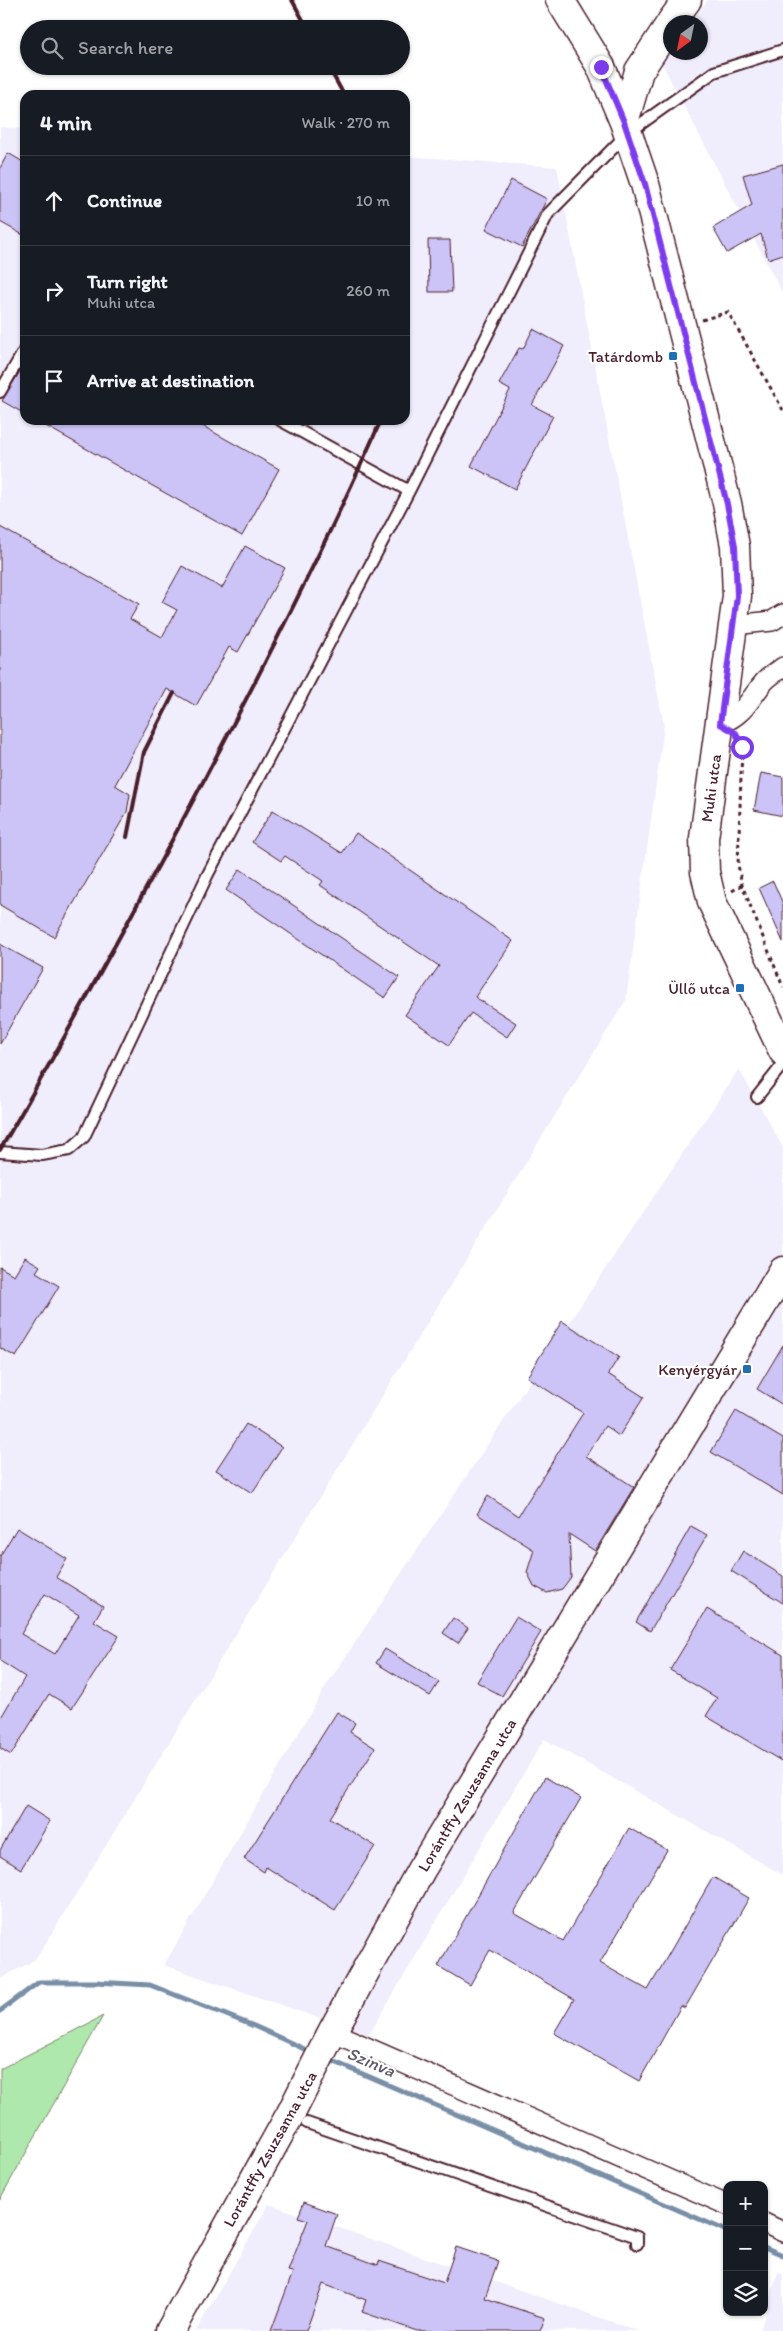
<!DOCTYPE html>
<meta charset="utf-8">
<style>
:root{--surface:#171b24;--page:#20242c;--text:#f1f3f6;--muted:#9ea1a6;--line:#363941}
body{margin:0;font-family:Itim,sans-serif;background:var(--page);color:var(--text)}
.controls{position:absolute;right:15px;bottom:15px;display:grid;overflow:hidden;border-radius:10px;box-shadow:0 1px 4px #0004}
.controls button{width:45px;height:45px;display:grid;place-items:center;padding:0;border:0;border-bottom:1px solid var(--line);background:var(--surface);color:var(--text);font:25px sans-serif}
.compass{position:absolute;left:663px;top:15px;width:45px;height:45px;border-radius:50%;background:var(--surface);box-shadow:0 1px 4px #0004;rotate:213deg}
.stop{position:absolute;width:15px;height:15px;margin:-11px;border:4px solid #7c3aed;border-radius:50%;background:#fff}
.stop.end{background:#7c3aed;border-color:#fff;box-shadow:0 1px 5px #0008}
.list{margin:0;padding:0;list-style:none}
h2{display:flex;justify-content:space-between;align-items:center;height:65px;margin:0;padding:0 20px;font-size:21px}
h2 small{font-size:16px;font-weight:400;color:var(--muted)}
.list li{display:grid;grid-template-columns:32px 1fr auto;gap:15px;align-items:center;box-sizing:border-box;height:90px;padding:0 20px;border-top:1px solid var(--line)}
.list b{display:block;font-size:19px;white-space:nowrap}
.list p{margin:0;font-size:16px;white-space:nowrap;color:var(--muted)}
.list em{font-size:16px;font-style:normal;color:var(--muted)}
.icon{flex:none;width:28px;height:28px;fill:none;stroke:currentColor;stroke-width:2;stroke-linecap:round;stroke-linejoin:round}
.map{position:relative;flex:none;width:783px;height:2331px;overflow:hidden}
.search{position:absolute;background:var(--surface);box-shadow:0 1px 4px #0004;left:20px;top:20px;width:390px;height:55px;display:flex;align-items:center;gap:12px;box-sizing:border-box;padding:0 18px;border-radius:28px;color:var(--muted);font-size:19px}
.panel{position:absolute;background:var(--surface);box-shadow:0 1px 4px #0004;left:20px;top:90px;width:390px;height:335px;border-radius:15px}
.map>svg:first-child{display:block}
</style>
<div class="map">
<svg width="783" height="2331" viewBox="0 0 783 2331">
<rect width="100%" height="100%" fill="#fff"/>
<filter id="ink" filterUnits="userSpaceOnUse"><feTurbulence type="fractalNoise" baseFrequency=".02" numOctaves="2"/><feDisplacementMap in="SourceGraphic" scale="10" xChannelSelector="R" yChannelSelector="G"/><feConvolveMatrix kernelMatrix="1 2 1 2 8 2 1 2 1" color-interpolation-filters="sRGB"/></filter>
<g filter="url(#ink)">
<path fill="#f0edfc" d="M708,0H783V294L661,62L670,49V52H700V22H691Z
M0,127L25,129V420H405V156L557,167L664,726L626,1000L36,1959L0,1979Z
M739,1069L783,1148V1875L544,1739L369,2035L164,1965L326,1686Z
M269,2204L639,2331H196Z
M778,2272L783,2275V2331H760Z"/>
<path fill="#aee8ac" stroke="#7c846c" d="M103,2016L0,2199V2200V2069Z"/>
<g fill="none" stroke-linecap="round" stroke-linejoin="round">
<path stroke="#798fa7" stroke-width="5" d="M0,2011L39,1982H95L150,1985L254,2026L313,2053
M328,2059L727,2231
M764,2247L783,2255"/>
</g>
<path fill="#ccc4f6" stroke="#4a1f2b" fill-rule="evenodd" d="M8,153L25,163V236L0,222V168Z
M783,164V254L768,259L761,234L727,253L713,228L752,205L743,175Z
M511,180L547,199L522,247L486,229Z
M428,240H450L452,292H429Z
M533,329L564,346L532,405L553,416L515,489L471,466L510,390L499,384L519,348L523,349Z
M25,363V414L2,401Z
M35,420H192L279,469L242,536Z
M0,527L139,604L130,619L162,637L177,610L162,602L182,566L222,588L245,546L285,568L238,652L229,647L196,706L167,689L115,785L130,794L127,812L54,937L0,905Z
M761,773L783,777V816L754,810Z
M273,810L342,853L356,833L513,941L475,997L516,1023L507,1037L471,1013L449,1045L405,1015L439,966L320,885L323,881L285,856L281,861L252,842Z
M240,869L399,977L385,998L226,890Z
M773,881L783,904V942L759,888Z
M0,944L43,968L0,1044Z
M25,1257L40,1266L36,1272L59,1286L16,1357L0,1348V1267L14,1275Z
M562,1321L619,1357L608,1374L644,1397L619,1436L605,1426L586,1456L634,1487L595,1551L569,1534L571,1577L562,1589L547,1593L534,1586L527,1572L534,1550L477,1514L488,1496L518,1516L583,1413L527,1377Z
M783,1345V1405L757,1389Z
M736,1411L783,1439V1495L711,1452Z
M246,1424L282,1447L252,1493L216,1470Z
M691,1526L707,1535L650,1631L636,1622Z
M17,1528L67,1559L56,1577L103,1606L94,1621L119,1636L72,1708L49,1694L11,1755L0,1748V1719L25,1677L0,1661V1556ZM45,1594L79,1615L55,1654L21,1634Z
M743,1551L783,1576V1603L731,1571Z
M707,1609L783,1655V1762L706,1716L717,1698L670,1670Z
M516,1617L541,1632L502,1696L477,1682Z
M453,1618L468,1628L458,1643L443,1633Z
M385,1649L439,1682L430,1696L376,1663Z
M337,1712L355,1723L350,1732L375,1748L330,1818L375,1846L335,1910L266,1867L264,1872L244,1859Z
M545,1777L581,1798L514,1913L563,1941L629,1828L667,1850L600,1963L648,1990L713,1877L749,1898L685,2008L681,2006L639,2081L554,2033L574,1999L490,1950L470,1985L438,1966Z
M26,1806L50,1821L21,1869L0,1856V1850Z
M304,2202L337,2214L326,2246L378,2265L379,2261L444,2283L456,2247L498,2261L485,2298L545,2318L540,2331H417L362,2312L366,2300L323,2284L306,2331H271L293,2272L288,2271L308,2220L298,2217Z"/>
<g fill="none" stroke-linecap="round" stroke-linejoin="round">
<g stroke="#4a1f2b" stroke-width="14">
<path id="lane" d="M0,392L25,349
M280,420L409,491
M757,1097L783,1064
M0,1152L42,1155L69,1150L84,1137L207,876L409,491L548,214L628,133L714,72L783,50
M307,2123L637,2237V2244"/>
</g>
<g stroke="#4a1f2b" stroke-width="22">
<path id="street" d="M733,625L772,621L783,614
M720,724C745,714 748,701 764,682C769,676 777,672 783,667
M332,2032L727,2205
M764,2223L783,2232"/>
</g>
<g stroke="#4a1f2b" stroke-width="31">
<path id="secondary" d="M560,0L601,67L624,122L645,184L727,503L735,546L737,596L704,838L705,872L712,902L783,1051
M671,22L687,0
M624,122L639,71L670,24
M170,2331L291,2113L332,2032L421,1870L783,1271"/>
</g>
<path stroke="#4a1f2b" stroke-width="3" stroke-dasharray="4 4" stroke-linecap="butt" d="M702,320L728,312L783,410
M741,739L742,747L738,865L742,885L783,987
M732,891L742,885"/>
<use href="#lane" stroke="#fff" stroke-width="10"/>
<use href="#street" stroke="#fff" stroke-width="19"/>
<use href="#secondary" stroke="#fff" stroke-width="28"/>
<path stroke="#4a1f2b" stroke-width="4" d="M292,0L308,29
M328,66L344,95
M127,837L144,752L174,693
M0,1150C57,1053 110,955 163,857C240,713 315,569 381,420"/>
</g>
</g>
<g fill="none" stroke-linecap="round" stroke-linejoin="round" filter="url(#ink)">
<path stroke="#7c3aed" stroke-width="6" d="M601,67L624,122L645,184L727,504L735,546L737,596L720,724L736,733L742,747"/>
</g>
<g fill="#1f6fb2" stroke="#fff" stroke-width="2">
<rect x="668" y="351" width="10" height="10" rx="2.5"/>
<rect x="735" y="983" width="10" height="10" rx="2.5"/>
<rect x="742" y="1364" width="10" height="10" rx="2.5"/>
</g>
<g text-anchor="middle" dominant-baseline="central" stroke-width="4.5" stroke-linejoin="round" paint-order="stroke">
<g font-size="16" fill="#4a1f2b" stroke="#fff" text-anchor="end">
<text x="663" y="356">Tatárdomb</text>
<text x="730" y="988">Üllő utca</text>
<text x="737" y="1369">Kenyérgyár</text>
</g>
<g font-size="16" fill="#4a1f2b" stroke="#fff">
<text transform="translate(711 788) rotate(-82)">Muhi utca</text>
<text transform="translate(467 1795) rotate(-59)">Lorántffy Zsuzsanna utca</text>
<text transform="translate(270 2149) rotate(-61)">Lorántffy Zsuzsanna utca</text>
</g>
<g font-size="18" font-style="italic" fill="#615769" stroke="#fff">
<text transform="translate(371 2062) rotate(23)">Szinva</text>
</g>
</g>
</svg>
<div class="controls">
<button>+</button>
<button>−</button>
<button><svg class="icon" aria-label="layers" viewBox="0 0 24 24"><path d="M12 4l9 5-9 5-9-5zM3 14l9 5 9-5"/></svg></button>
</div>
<svg class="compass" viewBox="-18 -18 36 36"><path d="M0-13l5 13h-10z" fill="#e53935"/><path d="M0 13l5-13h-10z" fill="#9ea1a6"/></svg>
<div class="stop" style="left:742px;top:747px"></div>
<div class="stop end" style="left:601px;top:67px"></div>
<div class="search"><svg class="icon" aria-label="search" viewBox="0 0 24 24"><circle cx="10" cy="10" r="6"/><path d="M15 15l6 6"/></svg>Search here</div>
<section class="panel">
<h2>4 min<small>Walk · 270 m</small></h2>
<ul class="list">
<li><svg class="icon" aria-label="ahead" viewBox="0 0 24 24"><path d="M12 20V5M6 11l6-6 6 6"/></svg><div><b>Continue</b></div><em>10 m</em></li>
<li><svg class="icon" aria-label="right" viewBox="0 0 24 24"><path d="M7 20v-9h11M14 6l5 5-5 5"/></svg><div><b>Turn right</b><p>Muhi utca</p></div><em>260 m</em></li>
<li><svg class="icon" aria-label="arrive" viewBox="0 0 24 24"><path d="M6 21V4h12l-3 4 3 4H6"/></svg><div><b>Arrive at destination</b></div></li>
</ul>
</section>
</div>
